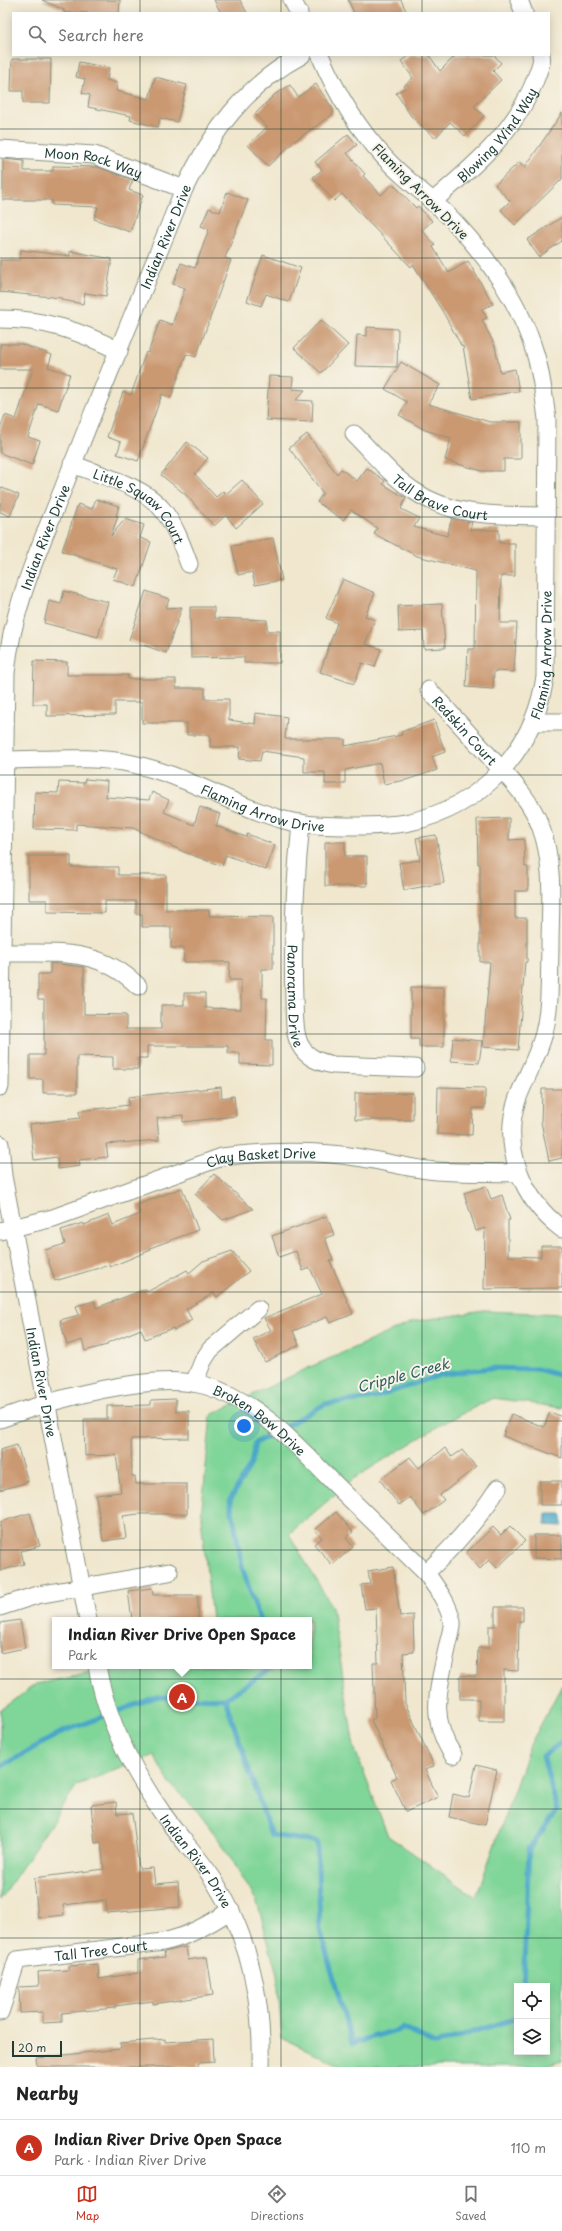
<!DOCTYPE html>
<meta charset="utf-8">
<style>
:root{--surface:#fff;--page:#f2f2f2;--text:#222;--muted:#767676;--line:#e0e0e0;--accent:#c8321e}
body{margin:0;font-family:"Playpen Sans",sans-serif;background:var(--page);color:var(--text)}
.controls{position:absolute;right:12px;bottom:12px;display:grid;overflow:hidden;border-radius:0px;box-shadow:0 2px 10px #0003}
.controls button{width:36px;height:36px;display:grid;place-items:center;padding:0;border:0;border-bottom:1px solid var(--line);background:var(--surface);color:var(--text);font:20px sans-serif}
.scale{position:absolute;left:12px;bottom:10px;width:50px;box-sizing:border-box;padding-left:4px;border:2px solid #1f3d34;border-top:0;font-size:11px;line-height:14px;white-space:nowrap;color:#1f3d34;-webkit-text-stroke:3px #f7f3e8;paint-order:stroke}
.you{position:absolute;left:244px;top:1426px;width:14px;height:14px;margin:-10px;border:3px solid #fff;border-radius:50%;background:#1a73e8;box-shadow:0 0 0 6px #1a73e833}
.badge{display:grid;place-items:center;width:26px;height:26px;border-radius:50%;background:var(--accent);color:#fff;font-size:13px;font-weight:700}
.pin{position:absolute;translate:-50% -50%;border:2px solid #fff;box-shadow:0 1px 4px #0006}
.popup{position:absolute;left:52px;top:1617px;width:260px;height:52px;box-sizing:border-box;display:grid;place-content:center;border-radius:0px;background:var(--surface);filter:drop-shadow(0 1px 3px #0005);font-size:13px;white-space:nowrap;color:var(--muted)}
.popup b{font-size:15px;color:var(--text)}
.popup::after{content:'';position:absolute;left:50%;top:100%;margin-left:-8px;border:8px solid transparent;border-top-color:var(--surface)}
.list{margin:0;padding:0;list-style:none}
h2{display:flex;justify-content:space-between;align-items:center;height:52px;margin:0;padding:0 16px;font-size:17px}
h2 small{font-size:13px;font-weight:400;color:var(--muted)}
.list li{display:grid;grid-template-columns:26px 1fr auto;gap:12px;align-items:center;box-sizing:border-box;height:56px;padding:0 16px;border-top:1px solid var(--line)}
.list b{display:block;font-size:15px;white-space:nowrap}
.list p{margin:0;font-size:13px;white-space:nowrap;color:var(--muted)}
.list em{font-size:13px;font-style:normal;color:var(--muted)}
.icon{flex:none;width:22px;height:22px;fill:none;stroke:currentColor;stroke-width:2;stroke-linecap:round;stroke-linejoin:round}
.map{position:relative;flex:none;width:562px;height:2067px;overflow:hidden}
.search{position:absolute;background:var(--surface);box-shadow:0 2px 10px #0003;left:12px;right:12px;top:12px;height:44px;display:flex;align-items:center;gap:10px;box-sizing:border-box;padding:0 14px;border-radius:0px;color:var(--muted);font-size:15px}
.sheet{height:108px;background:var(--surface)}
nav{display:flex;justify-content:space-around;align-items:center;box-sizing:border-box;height:56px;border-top:1px solid var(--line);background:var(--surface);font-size:11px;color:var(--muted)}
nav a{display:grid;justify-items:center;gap:2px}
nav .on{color:var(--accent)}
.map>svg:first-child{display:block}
</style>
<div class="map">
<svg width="562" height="2067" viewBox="0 0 562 2067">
<rect width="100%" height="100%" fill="#f7f3e8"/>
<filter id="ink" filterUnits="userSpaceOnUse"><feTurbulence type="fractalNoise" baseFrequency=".025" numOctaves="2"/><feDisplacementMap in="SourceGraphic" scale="8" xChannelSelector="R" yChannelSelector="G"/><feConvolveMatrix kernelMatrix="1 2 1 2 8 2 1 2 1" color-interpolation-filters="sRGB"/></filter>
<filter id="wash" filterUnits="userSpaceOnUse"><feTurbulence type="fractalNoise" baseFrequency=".012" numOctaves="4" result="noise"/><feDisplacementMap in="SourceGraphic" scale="16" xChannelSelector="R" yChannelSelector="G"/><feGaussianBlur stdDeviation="0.9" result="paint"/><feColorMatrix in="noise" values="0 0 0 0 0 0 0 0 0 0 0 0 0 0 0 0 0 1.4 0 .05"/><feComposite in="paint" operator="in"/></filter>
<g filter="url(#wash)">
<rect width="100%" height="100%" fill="#f0e7ce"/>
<path fill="#80d599" stroke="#508966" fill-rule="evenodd" d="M484,1311L562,1314V1408L493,1398L442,1424L353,1479L289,1534L332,1607L354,1747L388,1836L476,1897L530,1745L562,1685V2061L543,2067H344L282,2038L277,1974L257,1902L225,1848L198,1812L170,1784L154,1755L77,1785L0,1900V1710L36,1684L126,1666H309V1620H212L201,1518L211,1415L308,1368L415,1321ZM517,1986H547V2052H517Z"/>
<path fill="#4aa7c8" stroke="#34727e" d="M546,1514H562V1526L545,1525Z"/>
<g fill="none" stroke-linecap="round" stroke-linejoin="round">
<path stroke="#4aa7c8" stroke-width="5" d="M260,1620L243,1570L230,1500L251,1464L255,1443L325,1404L374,1398L440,1375L489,1368L537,1369L562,1376
M225,1699L275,1666
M0,1767L62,1732L156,1697L225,1699L271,1835L317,1842L320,1930L352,2043L403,2028L435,2044L517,2018
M523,1986L529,1849L557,1810L543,1756L562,1742"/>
</g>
<g id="blocks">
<path fill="#ca9972" d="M42,0H120L119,13H64V10Z
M214,0H240L247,13H221Z
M348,0H401L407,13H354Z
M410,55H429L440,71L456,55H494L501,63L493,71L501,80L474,106L484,116L465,136L450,122L435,138L411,116L396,93L405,88L404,86L413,78L401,61Z
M12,59H51L50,103H23V91H11Z
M79,62L109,68L107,80L117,83L116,91L149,99L155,77L187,85L177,122L160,118L158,127L130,120L131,116L88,107L90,95L82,93L85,79L76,77Z
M316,84L333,109V114L296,140L268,166L248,145L267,127L255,114L274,95L290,85L298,97Z
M562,113V179L515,225L501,210L510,201L495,185L519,162L525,167Z
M348,134L357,145L347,153L365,174L363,176L381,195L393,184L416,208L418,206L432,221L422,230L435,245L433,247L449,273L468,261L493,304L482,309L487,318L482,320L495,346L500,372L515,369L519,391L472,399L463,346L462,347L444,314L413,264L411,267L342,194L334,201L313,177L322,170L315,162Z
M3,159L24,161V171H53V166L98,167L133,180L129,190L143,195L130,232L94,219L98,207L52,205V200H3Z
M227,192L248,200L225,258L231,260L196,357L186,354L171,398L162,394L138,461L117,454L121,442L107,437L123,392L131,395L146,352L148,353L160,320L172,325L185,288L173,284L181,263L195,268L209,229L201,226L209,208L220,212Z
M562,217V241L539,257L527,240Z
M21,250L70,256V251L112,259L106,296L85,293L83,304L62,300V298L0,292V260H20Z
M263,255L301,268L289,302L266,294L261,306L247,301Z
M321,320L348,345L321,373L294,348Z
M367,327L398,329L397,367L355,366L357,335L367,336Z
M0,344H21L52,355L48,367L70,374L58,410L39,404L28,437L40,441L32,465L0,453V429L5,415L16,419L33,369H0Z
M401,362L440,385L428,404L490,422H521V459H504V471H482L445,460L451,438L425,430L399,415L407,402L385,389Z
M269,376L293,377L292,389L305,390L296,400L313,401L312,422L266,420Z
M307,434L337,474L341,469L357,481L367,468L385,481L383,484L406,498L401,509L419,518L414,527L447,536L452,518L472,522L470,530H499V543H515V576H501L500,623H517L514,672L494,671L493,689L466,687L468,649H475L476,571L417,556L374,534L377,528L351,510L343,520L317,502L323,493L289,448Z
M187,442L208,458L195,474L216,497L223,491L226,494L242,480L263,504L236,528L226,515L214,526L186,495L161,475Z
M0,487L19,495L10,516L0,512Z
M96,499L119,506L116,516H118L111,536L125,519L144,525L140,538L151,542L136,587L113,579L117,569L62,551L78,504L92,509Z
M273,538L282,580L255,585L252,572L238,575L232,546Z
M343,579L375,593L365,616L375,620L365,644L381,649L375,667L362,663L354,684L320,672L337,623L326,618Z
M64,591L108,602L98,637L44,623L49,601L61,604Z
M146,591L169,599L166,608L182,607L166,653L129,640Z
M442,604L445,648L424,649L423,631L399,632L398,606Z
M190,607H214V618L267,620V631H280V663H244V657L191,658Z
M34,661L67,662V675H128V679H176V688H205V699H229V720L255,724L256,713L287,717L285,739H345V746L402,735L401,732L434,720L445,752L432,757L437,770L406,780L384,784L380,763L345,770V784H325V772H304V757L262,751L260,761L239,759L240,747H210V735H187V723H142V702H115V715L47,716V704H33Z
M85,779L107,781L106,797L149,800L152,792L169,800L164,812L194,825L200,807L220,814L216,826L246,837L247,834L275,845L266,870L226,855L222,866L184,852L133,828L76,824V830L34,829L35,792L58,793L59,782L84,783Z
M509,818V840L524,839L525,867H528V891H515V918H527V962H525L518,1050L483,1047L490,962H480V864H478L477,819Z
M436,835L444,883L404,890L399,863L420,860L416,838Z
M325,842H345V856H367V886H325Z
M29,856H71V867H118V875H166V910H209V916L273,917V969H262V998H267L266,1040H272V1065L240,1064V1053H228V1046H147V1058H138V1069H113V1057L77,1056V1093H43V1079H30V1055H44V999H38V974H50V963L84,967V1014L126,1015V1029H161V1005H184V993H205V1008L241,1009V980H229L230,962H184V948H171V927H142V914H136V901H105V913L47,912V900H29Z
M411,987H444V1047H419V1039H411Z
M453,1038L482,1041L479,1063L451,1061Z
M221,1087L222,1098L234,1096L236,1116L183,1122V1115L157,1118L159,1140L106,1144L108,1157L79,1160L80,1166L58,1169L57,1157L34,1160L30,1124L80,1118L79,1111L129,1105L128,1097Z
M438,1087L485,1088V1108H473L472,1135L437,1134Z
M542,1089H562V1158L549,1161L541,1122Z
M355,1093H413V1120H355Z
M214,1174L253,1209L223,1220L195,1194Z
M486,1186L491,1199L502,1195L510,1220H508V1256L541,1257V1246H562V1288L484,1289L485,1228L476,1231L464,1193Z
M182,1188L198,1230L150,1248L151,1250L110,1267L109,1265L55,1281L45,1250L65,1244L61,1230L83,1223L84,1225L109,1215L113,1225L140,1214L137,1205Z
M327,1216L334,1235L325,1238L333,1260L330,1261L353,1314L330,1323L327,1317L293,1331L299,1345L265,1362L253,1339L271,1330L264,1318L322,1294L310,1268L303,1271L296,1251L279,1257L272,1236Z
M232,1251L249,1271L217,1297L214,1293L186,1309L192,1320L174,1330L173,1328L145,1339L141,1329L107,1343V1345L85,1351L82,1340L67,1345L60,1320L79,1315L76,1306L94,1301L96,1308L146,1289L147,1292L187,1270L189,1273L203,1261Z
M176,1399V1411H189V1438L131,1439L132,1476H135L136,1484H187V1514H138L123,1516L126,1538L103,1541L96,1495L121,1492L116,1455L85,1456L84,1419H107V1406L151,1405V1400Z
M550,1412L562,1417V1458L503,1436L511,1414L544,1427Z
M17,1445L28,1482L0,1490V1450Z
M445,1448L452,1457L462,1450L476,1467L440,1495L444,1500L424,1515L410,1497L399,1505L380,1480L410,1457L419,1468Z
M540,1481H562V1505H540Z
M336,1512L353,1532L346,1538L353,1547L332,1565L314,1544L322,1538L315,1530Z
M30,1513L40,1546L21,1551L24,1564L0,1571V1522Z
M510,1526L525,1541L497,1568L489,1560L480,1569L466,1553L493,1527L501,1535Z
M534,1535H562V1559L534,1558Z
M393,1567L400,1616L413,1615L414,1652L403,1653L405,1703L434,1766L425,1770L438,1797L406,1812L391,1780L397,1777L371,1720L375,1718L373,1663H378L376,1608L365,1609L361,1585L370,1584L368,1571Z
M152,1588L153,1595H198V1620H132L128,1591Z
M495,1607H523V1621H519L518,1671L504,1670V1721H479V1699H460V1676H477L478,1648H489V1626H495Z
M20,1620L25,1648L0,1653V1623Z
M476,1765L497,1770L485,1825L449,1817L453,1794L469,1798Z
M116,1802L117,1814L132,1813L139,1869L153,1868L155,1884L178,1882L180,1907L107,1913L106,1900L63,1905L64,1915L38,1918L34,1878L104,1869L101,1842L95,1843L91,1805Z
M186,1947L188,1960L207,1957L213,1995L153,2004V2001L115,2006V2008L62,2013V2022L43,2023V2012L20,2013L19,1987L39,1986L38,1972L69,1970V1966L98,1964L99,1979L138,1973V1960L165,1957L164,1952Z
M165,2039V2042L213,2039L214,2062L198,2063V2067H37L36,2058L121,2049L120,2043Z"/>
</g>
</g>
<g filter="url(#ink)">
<use href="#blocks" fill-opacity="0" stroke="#889281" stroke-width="1"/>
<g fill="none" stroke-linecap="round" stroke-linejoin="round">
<g stroke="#889281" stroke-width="19">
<g id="street">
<path d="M292,0L299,13"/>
<path d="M519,0L524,13"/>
<path id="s1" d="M0,149L94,155L184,189"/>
<path id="s2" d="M432,202C474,166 518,130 537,75C539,69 543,61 541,55"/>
<path d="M0,319C44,319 80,331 119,351"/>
<path id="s3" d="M354,434C373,453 391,476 414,491C454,518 500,515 546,516"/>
<path id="s4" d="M72,464C99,475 144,486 162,509C175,525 182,545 189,564"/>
<path id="s5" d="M429,690C449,712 468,733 488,755C508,777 531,799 541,828C555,866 550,909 550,948C549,976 551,1005 544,1033C538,1056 525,1078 517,1100C501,1148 523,1200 562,1229"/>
<path d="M534,722H562"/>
<path id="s6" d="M4,760C46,760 92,755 133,764C186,775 233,806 284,820C307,826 331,826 354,826C372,826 392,826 410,822C483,806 534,750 545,677L547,419C544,397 542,375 535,353C521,306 492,263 459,227C438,202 409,184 386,159C358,129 336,93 320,55"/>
<path id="s7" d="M301,823C295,882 292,940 294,1000C295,1014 293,1032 300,1045C307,1058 319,1062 333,1065L415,1068"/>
<path d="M1,953C53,954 98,946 138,986"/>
<path id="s8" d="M0,1087L6,673C12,608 39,549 63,489C102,388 144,289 184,189C212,132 245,85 302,55"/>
<path id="s9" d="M0,1144L3,1176L88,1620"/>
<path id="s10" d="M0,1231L53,1218L222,1157C265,1151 318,1150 362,1158C387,1162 411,1169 437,1171C464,1173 492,1172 519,1173"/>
<path d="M194,1383L203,1361L210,1350L258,1309"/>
<path id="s11" d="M0,1419C51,1400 154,1370 207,1386C259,1402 295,1444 333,1482C364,1512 395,1543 426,1573C436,1587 449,1604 452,1622C453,1630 448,1641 447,1649C438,1690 429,1718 453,1755"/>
<path d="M426,1573C453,1547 478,1520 498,1488"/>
<path d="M0,1607L37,1595L169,1572"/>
<path id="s12" d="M97,1666C106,1719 133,1771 163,1814C179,1837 198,1856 213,1879C249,1936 263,2001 261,2067"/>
<path id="s13" d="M0,2012L17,1960L163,1942C189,1936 208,1925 231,1910"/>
</g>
</g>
<use href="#street" stroke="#fff" stroke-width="17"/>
</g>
</g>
<path fill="none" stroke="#1f3d34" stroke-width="1" stroke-opacity="0.55" d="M140,0V13M281,0V13M422,0V13M140,55V2067M281,55V2067M422,55V2067M0,129H562M0,258H562M0,388H562M0,517H562M0,646H562M0,775H562M0,904H562M0,1034H562M0,1163H562M0,1292H562M0,1421H562M0,1550H562M0,1679H562M0,1809H562M0,1938H562"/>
<g text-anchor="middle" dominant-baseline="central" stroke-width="4" stroke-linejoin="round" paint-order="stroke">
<g font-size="13" fill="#1f3d34" stroke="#f7f3e8">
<text stroke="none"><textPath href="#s2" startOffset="94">Blowing Wind Way</textPath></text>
<text stroke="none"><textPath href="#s1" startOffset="95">Moon Rock Way</textPath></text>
<text transform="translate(421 191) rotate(45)">Flaming Arrow Drive</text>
<text stroke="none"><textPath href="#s8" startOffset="880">Indian River Drive</textPath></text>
<text stroke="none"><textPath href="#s3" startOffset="110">Tall Brave Court</textPath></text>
<text stroke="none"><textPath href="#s4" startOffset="82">Little Squaw Court</textPath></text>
<text stroke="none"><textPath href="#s8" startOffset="556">Indian River Drive</textPath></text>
<text stroke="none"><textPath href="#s6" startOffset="650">Flaming Arrow Drive</textPath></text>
<text stroke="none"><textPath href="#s5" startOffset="54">Redskin Court</textPath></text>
<text stroke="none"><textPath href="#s6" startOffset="267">Flaming Arrow Drive</textPath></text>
<text stroke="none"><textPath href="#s7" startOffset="173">Panorama Drive</textPath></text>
<text stroke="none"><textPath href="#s10" startOffset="273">Clay Basket Drive</textPath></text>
<text stroke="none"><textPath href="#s9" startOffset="242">Indian River Drive</textPath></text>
<text stroke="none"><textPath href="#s11" startOffset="275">Broken Bow Drive</textPath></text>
<text stroke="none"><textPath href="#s12" startOffset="221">Indian River Drive</textPath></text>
<text stroke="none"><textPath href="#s13" startOffset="139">Tall Tree Court</textPath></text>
</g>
<g font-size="14" font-style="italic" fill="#2c5d60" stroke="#f7f3e8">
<text transform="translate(403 1375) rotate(-15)">Cripple Creek</text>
</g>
</g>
</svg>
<div class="controls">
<button><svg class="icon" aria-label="locate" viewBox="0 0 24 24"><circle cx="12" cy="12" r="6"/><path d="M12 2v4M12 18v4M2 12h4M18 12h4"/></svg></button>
<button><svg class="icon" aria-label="layers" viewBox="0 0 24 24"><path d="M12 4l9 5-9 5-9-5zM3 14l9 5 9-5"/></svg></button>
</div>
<div class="scale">20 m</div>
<div class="you"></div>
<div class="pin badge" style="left:182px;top:1697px">A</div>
<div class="popup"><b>Indian River Drive Open Space</b>Park</div>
<div class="search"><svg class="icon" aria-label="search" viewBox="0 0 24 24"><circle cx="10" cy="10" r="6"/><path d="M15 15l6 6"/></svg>Search here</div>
</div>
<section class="sheet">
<h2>Nearby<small></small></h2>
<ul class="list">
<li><span class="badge">A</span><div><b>Indian River Drive Open Space</b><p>Park · Indian River Drive</p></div><em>110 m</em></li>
</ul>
</section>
<nav>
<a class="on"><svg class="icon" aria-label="map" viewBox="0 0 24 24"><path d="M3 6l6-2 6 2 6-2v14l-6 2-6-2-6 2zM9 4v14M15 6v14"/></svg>Map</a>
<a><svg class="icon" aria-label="directions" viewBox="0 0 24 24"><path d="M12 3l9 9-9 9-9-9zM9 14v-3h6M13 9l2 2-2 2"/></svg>Directions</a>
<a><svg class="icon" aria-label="saved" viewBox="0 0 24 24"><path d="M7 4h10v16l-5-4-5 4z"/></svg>Saved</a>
</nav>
